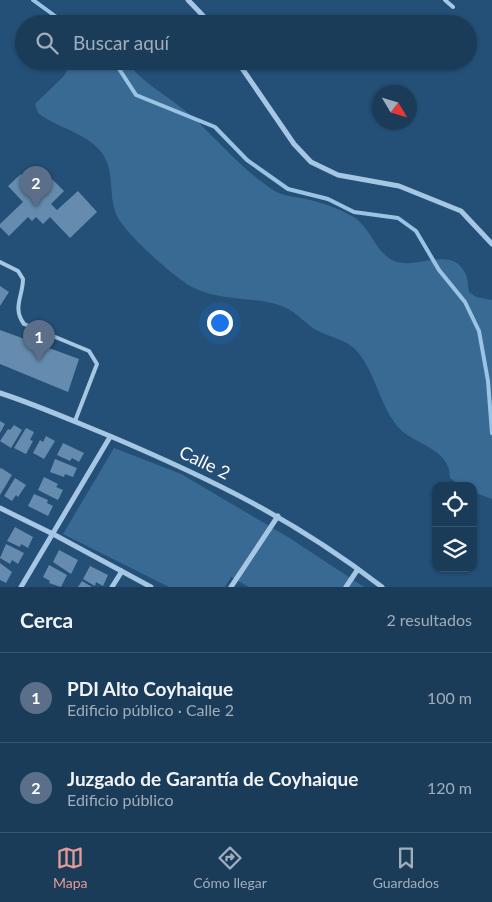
<!DOCTYPE html>
<html lang="es">
<meta charset="utf-8">
<style>
:root{--surface:#1b3c59;--page:#24435f;--text:#f1f3f6;--muted:#a0adba;--line:#39566f;--accent:#e69b98}
body{margin:0;font-family:Lato,sans-serif;background:var(--page);color:var(--text)}
.controls{position:absolute;right:15px;bottom:15px;display:grid;overflow:hidden;border-radius:10px;box-shadow:0 1px 4px #0004}
.controls button{width:45px;height:45px;display:grid;place-items:center;padding:0;border:0;border-bottom:1px solid var(--line);background:var(--surface);color:var(--text);font:25px sans-serif}
.compass{position:absolute;left:372px;top:85px;width:45px;height:45px;border-radius:50%;background:var(--surface);box-shadow:0 1px 4px #0004;rotate:128deg}
.you{position:absolute;left:219px;top:322px;width:18px;height:18px;margin:-12px;border:4px solid #fff;border-radius:50%;background:#1a73e8;box-shadow:0 0 0 8px #1a73e833}
.badge{display:grid;place-items:center;width:32px;height:32px;border-radius:50%;background:var(--accent);color:#fff;font-size:16px;font-weight:700}
.pin{position:absolute;translate:-50% -41px;filter:drop-shadow(0 1px 2px #0008)}
.pin::after{content:'';position:absolute;top:26px;width:18px;height:15px;background:inherit;clip-path:polygon(0 0,100% 0,50% 100%)}
.list{margin:0;padding:0;list-style:none}
h2{display:flex;justify-content:space-between;align-items:center;height:65px;margin:0;padding:0 20px;font-size:21px}
h2 small{font-size:16px;font-weight:400;color:var(--muted)}
.list li{display:grid;grid-template-columns:32px 1fr auto;gap:15px;align-items:center;box-sizing:border-box;height:90px;padding:0 20px;border-top:1px solid var(--line)}
.list b{display:block;font-size:19px;white-space:nowrap}
.list p{margin:0;font-size:16px;white-space:nowrap;color:var(--muted)}
.list em{font-size:16px;font-style:normal;color:var(--muted)}
.icon{flex:none;width:28px;height:28px;fill:none;stroke:currentColor;stroke-width:2;stroke-linecap:round;stroke-linejoin:round}
.map{position:relative;flex:none;width:492px;height:587px;overflow:hidden}
.search{position:absolute;background:var(--surface);box-shadow:0 1px 4px #0004;left:15px;right:15px;top:15px;height:55px;display:flex;align-items:center;gap:12px;box-sizing:border-box;padding:0 18px;border-radius:28px;color:var(--muted);font-size:19px}
.sheet{height:245px;background:var(--surface)}
nav{display:flex;justify-content:space-around;align-items:center;box-sizing:border-box;height:70px;border-top:1px solid var(--line);background:var(--surface);font-size:14px;color:var(--muted)}
nav a{display:grid;justify-items:center;gap:2px}
nav .on{color:var(--accent)}
.map>svg:first-child{display:block}
</style>
<div class="map">
<svg width="492" height="587" viewBox="0 0 492 587">
<rect width="100%" height="100%" fill="#245077"/>
<path fill="#386a94" d="M72,61H125C145,85 173,99 195,119C220,143 244,171 273,190C282,196 296,197 306,199C322,203 338,208 352,216C370,226 374,250 392,260C414,272 451,244 465,273C468,278 468,286 469,292L476,297L492,300V499L473,492V486H461L450,478C450,450 420,446 402,431C379,409 377,372 355,349C344,339 330,337 318,331C306,325 297,312 284,307C255,295 223,303 192,287C175,278 119,229 115,211C109,192 114,173 104,156C91,134 57,128 38,113L35,104L64,76Z
M114,448L181,474L288,537L364,587H249L231,577L225,587H169L63,534Z"/>
<g fill="none" stroke-linecap="round" stroke-linejoin="round">
<path stroke="#9ac3e4" stroke-width="4" d="M33,0L66,24
M114,61L136,95L215,127L247,160L288,189L328,199L354,212L398,218L416,231L439,270L465,302L479,331L488,381L492,433"/>
</g>
<path fill="#658cae" d="M21,174L37,190L50,177L64,191L51,204L57,210L78,191L97,212L70,238L50,217L43,224L36,217L32,221L28,217L9,236L0,227V224L23,202L8,186Z
M0,286L9,292L0,306Z
M0,330L79,359L68,392L0,364Z
M0,421L5,424L0,433Z
M14,425L22,430L11,448L0,441L8,429L10,430Z
M26,428L34,432L30,440L33,441L26,454L14,448Z
M46,436L55,441L44,459L33,453L40,440L43,442Z
M63,443L84,453L79,462L72,458L70,461L57,455Z
M55,459L77,468L73,477L65,474L64,477L50,472Z
M1,468L12,475L0,495V469Z
M44,477L58,484L56,487L63,490L58,500L38,490Z
M15,478L26,485L18,497L16,495L12,501L4,496Z
M34,494L48,500L47,503L53,506L48,516L28,506Z
M15,527L33,537L28,548L21,544L20,547L7,541Z
M6,544L24,553L18,564L12,560L10,564L0,558Z
M59,550L78,560L71,574L53,562Z
M0,563L12,572L6,583L0,580Z
M49,565L67,575L61,587L49,583L50,581L43,577Z
M90,566L108,575L103,586L96,582L95,586L83,579Z
M82,581L92,587H78Z"/>
<g fill="none" stroke-linecap="round" stroke-linejoin="round">
<path stroke="#a5c7e3" stroke-width="4" d="M445,0L453,7
M0,262L18,271L23,279C23,296 12,308 24,324L89,351L97,364L75,421"/>
<path stroke="#a5c7e3" stroke-width="5" d="M188,0L211,24
M237,61L294,144L311,162L338,175L399,186L461,211L492,244
M0,393C37,405 73,421 110,436C211,479 294,519 382,587
M0,508L53,534L151,587
M21,587L110,437
M112,587L122,571
M231,587L278,516
M346,587L358,569"/>
</g>
<g text-anchor="middle" dominant-baseline="central" stroke-width="5" stroke-linejoin="round" paint-order="stroke">
<g font-size="18" fill="#fff" stroke="#245077">
<text transform="translate(205 462) rotate(26)">Calle 2</text>
</g>
</g>
</svg>
<div class="controls">
<button><svg class="icon" aria-label="locate" viewBox="0 0 24 24"><circle cx="12" cy="12" r="6"/><path d="M12 2v4M12 18v4M2 12h4M18 12h4"/></svg></button>
<button><svg class="icon" aria-label="layers" viewBox="0 0 24 24"><path d="M12 4l9 5-9 5-9-5zM3 14l9 5 9-5"/></svg></button>
</div>
<svg class="compass" viewBox="-18 -18 36 36"><path d="M0-13l5 13h-10z" fill="#e53935"/><path d="M0 13l5-13h-10z" fill="#a0adba"/></svg>
<div class="you"></div>
<div class="pin badge" style="left:39px;top:361px;background:#5c6f8a">1</div>
<div class="pin badge" style="left:36px;top:207px;background:#5c6f8a">2</div>
<div class="search"><svg class="icon" aria-label="search" viewBox="0 0 24 24"><circle cx="10" cy="10" r="6"/><path d="M15 15l6 6"/></svg>Buscar aquí</div>
</div>
<section class="sheet">
<h2>Cerca<small>2 resultados</small></h2>
<ul class="list">
<li><span class="badge" style="background:#5c6f8a">1</span><div><b>PDI Alto Coyhaique</b><p>Edificio público · Calle 2</p></div><em>100 m</em></li>
<li><span class="badge" style="background:#5c6f8a">2</span><div><b>Juzgado de Garantía de Coyhaique</b><p>Edificio público</p></div><em>120 m</em></li>
</ul>
</section>
<nav>
<a class="on"><svg class="icon" aria-label="map" viewBox="0 0 24 24"><path d="M3 6l6-2 6 2 6-2v14l-6 2-6-2-6 2zM9 4v14M15 6v14"/></svg>Mapa</a>
<a><svg class="icon" aria-label="directions" viewBox="0 0 24 24"><path d="M12 3l9 9-9 9-9-9zM9 14v-3h6M13 9l2 2-2 2"/></svg>Cómo llegar</a>
<a><svg class="icon" aria-label="saved" viewBox="0 0 24 24"><path d="M7 4h10v16l-5-4-5 4z"/></svg>Guardados</a>
</nav>
